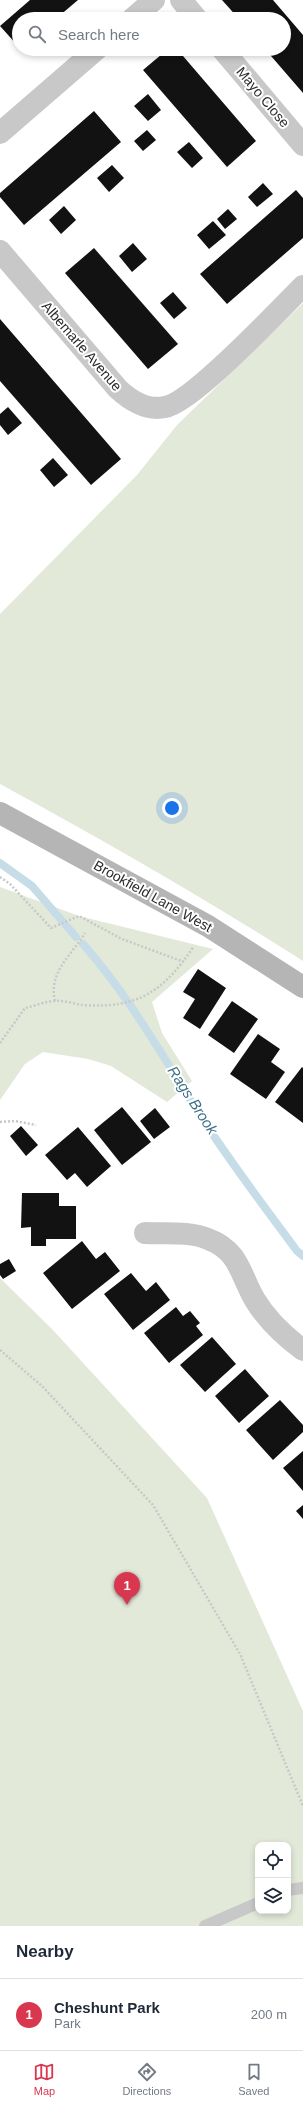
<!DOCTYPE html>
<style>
:root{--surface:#fff;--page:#f2f2f3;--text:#1f2937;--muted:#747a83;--line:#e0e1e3;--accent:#d93750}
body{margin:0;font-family:Helvetica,sans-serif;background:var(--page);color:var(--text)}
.controls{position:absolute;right:12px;bottom:12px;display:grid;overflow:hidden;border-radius:8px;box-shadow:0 2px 6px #0003}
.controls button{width:36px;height:36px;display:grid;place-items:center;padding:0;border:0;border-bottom:1px solid var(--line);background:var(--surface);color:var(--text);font:20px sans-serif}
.you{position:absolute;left:172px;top:808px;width:14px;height:14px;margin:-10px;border:3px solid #fff;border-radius:50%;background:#1a73e8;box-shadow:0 0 0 6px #1a73e833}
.badge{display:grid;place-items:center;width:26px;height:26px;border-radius:50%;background:var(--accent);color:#fff;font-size:13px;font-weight:700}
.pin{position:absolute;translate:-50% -33px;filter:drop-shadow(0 1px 2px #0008)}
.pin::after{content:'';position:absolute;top:21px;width:14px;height:12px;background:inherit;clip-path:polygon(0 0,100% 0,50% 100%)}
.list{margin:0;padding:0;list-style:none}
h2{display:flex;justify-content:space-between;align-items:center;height:52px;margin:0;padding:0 16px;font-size:17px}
h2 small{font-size:13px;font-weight:400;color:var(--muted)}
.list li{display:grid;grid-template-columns:26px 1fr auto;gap:12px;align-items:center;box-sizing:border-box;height:72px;padding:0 16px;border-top:1px solid var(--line)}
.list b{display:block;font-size:15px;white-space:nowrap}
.list p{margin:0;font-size:13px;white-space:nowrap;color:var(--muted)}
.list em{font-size:13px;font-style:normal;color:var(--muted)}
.icon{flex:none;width:22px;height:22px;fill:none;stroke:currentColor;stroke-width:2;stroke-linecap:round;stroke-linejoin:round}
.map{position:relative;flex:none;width:303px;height:1926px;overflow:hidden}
.search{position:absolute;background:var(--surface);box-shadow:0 2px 6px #0003;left:12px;right:12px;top:12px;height:44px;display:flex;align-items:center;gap:10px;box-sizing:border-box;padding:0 14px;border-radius:22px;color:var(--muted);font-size:15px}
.sheet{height:124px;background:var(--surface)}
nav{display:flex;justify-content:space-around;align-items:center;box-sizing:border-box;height:56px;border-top:1px solid var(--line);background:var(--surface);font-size:11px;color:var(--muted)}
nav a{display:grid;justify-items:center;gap:2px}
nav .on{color:var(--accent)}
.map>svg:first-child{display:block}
</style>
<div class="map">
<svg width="303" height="1926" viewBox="0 0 303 1926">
<rect width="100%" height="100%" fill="#fff"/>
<path fill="#e3e9d9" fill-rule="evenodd" d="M303,303V961C204,898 103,840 0,784V614L137,475L177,425Z
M0,887L79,916L213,949L152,1002L162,1033L192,1081L167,1102L111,1066L88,1059L43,1052L25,1064L0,1100Z
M0,1278L52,1329L207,1498L303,1711V1926H0ZM258,1845H288V1911H258Z"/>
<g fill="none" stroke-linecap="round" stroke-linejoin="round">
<path stroke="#c6dde8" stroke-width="8" d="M0,863L32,886L76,937
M83,944C129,996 163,1057 200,1115C230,1162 264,1206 297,1251L303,1256"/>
</g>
<path fill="#121212" d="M30,0H78L58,17L55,15L50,19H19L18,46L0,26Z
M222,0H273L303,35V93L265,49H284V19H239Z
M168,49H177L256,141L227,167L143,70Z
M148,94L161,110L148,121L134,106Z
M94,111L121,142L24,225L0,197V193Z
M147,130L156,140L143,151L134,141Z
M189,142L203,158L192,168L177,152Z
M112,165L124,178L109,192L97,178Z
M263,183L273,194L257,207L248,197Z
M296,190L303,198V238L227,304L200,274Z
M64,206L76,220L61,234L49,220Z
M228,209L237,219L225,229L217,219Z
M213,221L226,235L209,249L197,235Z
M133,243L147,259L132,272L119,256Z
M94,248L178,344L148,369L65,273Z
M173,292L187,308L174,319L160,303Z
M0,319L121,459L91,485L0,381Z
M8,407L22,423L8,435L0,425V414Z
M53,458L68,475L54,487L40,470Z
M198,969L226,988L200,1029L183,1018L195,999L183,992Z
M232,1001L258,1019L234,1053L208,1035Z
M258,1034L280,1049L271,1062L285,1072L266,1099L230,1074Z
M302,1067L303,1068V1123L275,1102Z
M122,1107L151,1142L122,1165L94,1130Z
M155,1108L170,1127L154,1139L140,1121Z
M21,1126L38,1145L26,1156L10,1136Z
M78,1127L111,1166L87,1187L75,1173L67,1180L45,1155Z
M22,1193H59V1206H76V1239H46V1246H31V1227L21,1228Z
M82,1241L96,1259L105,1252L120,1271L72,1309L43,1273Z
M9,1259L16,1271L3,1279L0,1275V1264Z
M131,1273L146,1291L156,1282L170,1300L133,1330L104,1294Z
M176,1307L183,1316L190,1311L200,1323L196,1326L203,1335L169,1363L144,1333Z
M212,1337L236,1364L205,1392L180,1365Z
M245,1369L269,1396L239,1423L215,1396Z
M280,1400L303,1425V1432L273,1460L246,1430Z
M303,1451V1491L283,1468Z
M303,1505V1519L296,1511Z"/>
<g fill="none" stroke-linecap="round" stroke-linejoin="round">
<path stroke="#c8c8c8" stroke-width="2.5" stroke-dasharray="2 2" stroke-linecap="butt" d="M0,877L10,884L51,928L79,916L122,939L184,962
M55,1001C48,972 72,955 85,933
M0,1043L25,1008C35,1006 46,1001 55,1001C64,1000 74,1004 83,1005C138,1009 164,991 194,946
M0,1122L15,1121L36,1125
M0,1350L42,1386L153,1505L240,1654L303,1806"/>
<path stroke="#c8c8c8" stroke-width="12" d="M288,1890L303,1888
M205,1926L258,1903"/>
<path stroke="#c8c8c8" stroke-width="22" d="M181,0L197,19
M132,19L154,0
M222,49L303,145
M0,133L97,49
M0,251L118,389C131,401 147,411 165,407C192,403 279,310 303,286
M145,1233C165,1234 190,1231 208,1239C240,1251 240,1275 255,1300C267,1320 284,1336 303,1350"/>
<path stroke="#b5b5b5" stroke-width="22" d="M0,813L208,926L303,987"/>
</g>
<g text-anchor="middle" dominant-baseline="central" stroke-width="4" stroke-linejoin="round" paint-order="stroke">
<g font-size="14" fill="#2b2b2b" stroke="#fff">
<text transform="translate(263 97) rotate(50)">Mayo Close</text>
<text transform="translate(82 346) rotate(49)">Albemarle Avenue</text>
<text transform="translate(153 896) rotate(29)">Brookfield Lane West</text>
</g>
<g font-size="15" font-style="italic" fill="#407187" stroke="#fff">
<text transform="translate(193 1100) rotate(57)">Rags Brook</text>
</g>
</g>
</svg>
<div class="controls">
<button><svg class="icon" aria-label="locate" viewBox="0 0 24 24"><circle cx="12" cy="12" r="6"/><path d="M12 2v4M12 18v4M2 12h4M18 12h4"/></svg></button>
<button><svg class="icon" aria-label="layers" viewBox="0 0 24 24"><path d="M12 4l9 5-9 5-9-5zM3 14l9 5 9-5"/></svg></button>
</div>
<div class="you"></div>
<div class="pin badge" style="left:127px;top:1605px">1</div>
<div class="search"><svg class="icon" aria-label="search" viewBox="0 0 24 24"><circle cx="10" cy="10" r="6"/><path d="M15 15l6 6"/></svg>Search here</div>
</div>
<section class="sheet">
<h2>Nearby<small></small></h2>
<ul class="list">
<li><span class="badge">1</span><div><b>Cheshunt Park</b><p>Park</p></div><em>200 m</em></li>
</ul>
</section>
<nav>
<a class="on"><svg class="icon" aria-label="map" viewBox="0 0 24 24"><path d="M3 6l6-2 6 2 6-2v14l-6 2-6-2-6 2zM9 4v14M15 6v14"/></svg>Map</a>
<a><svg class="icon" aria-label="directions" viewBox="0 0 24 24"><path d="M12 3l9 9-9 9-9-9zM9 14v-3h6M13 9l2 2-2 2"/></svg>Directions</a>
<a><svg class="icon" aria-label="saved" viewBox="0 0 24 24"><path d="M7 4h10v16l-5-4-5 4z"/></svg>Saved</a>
</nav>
